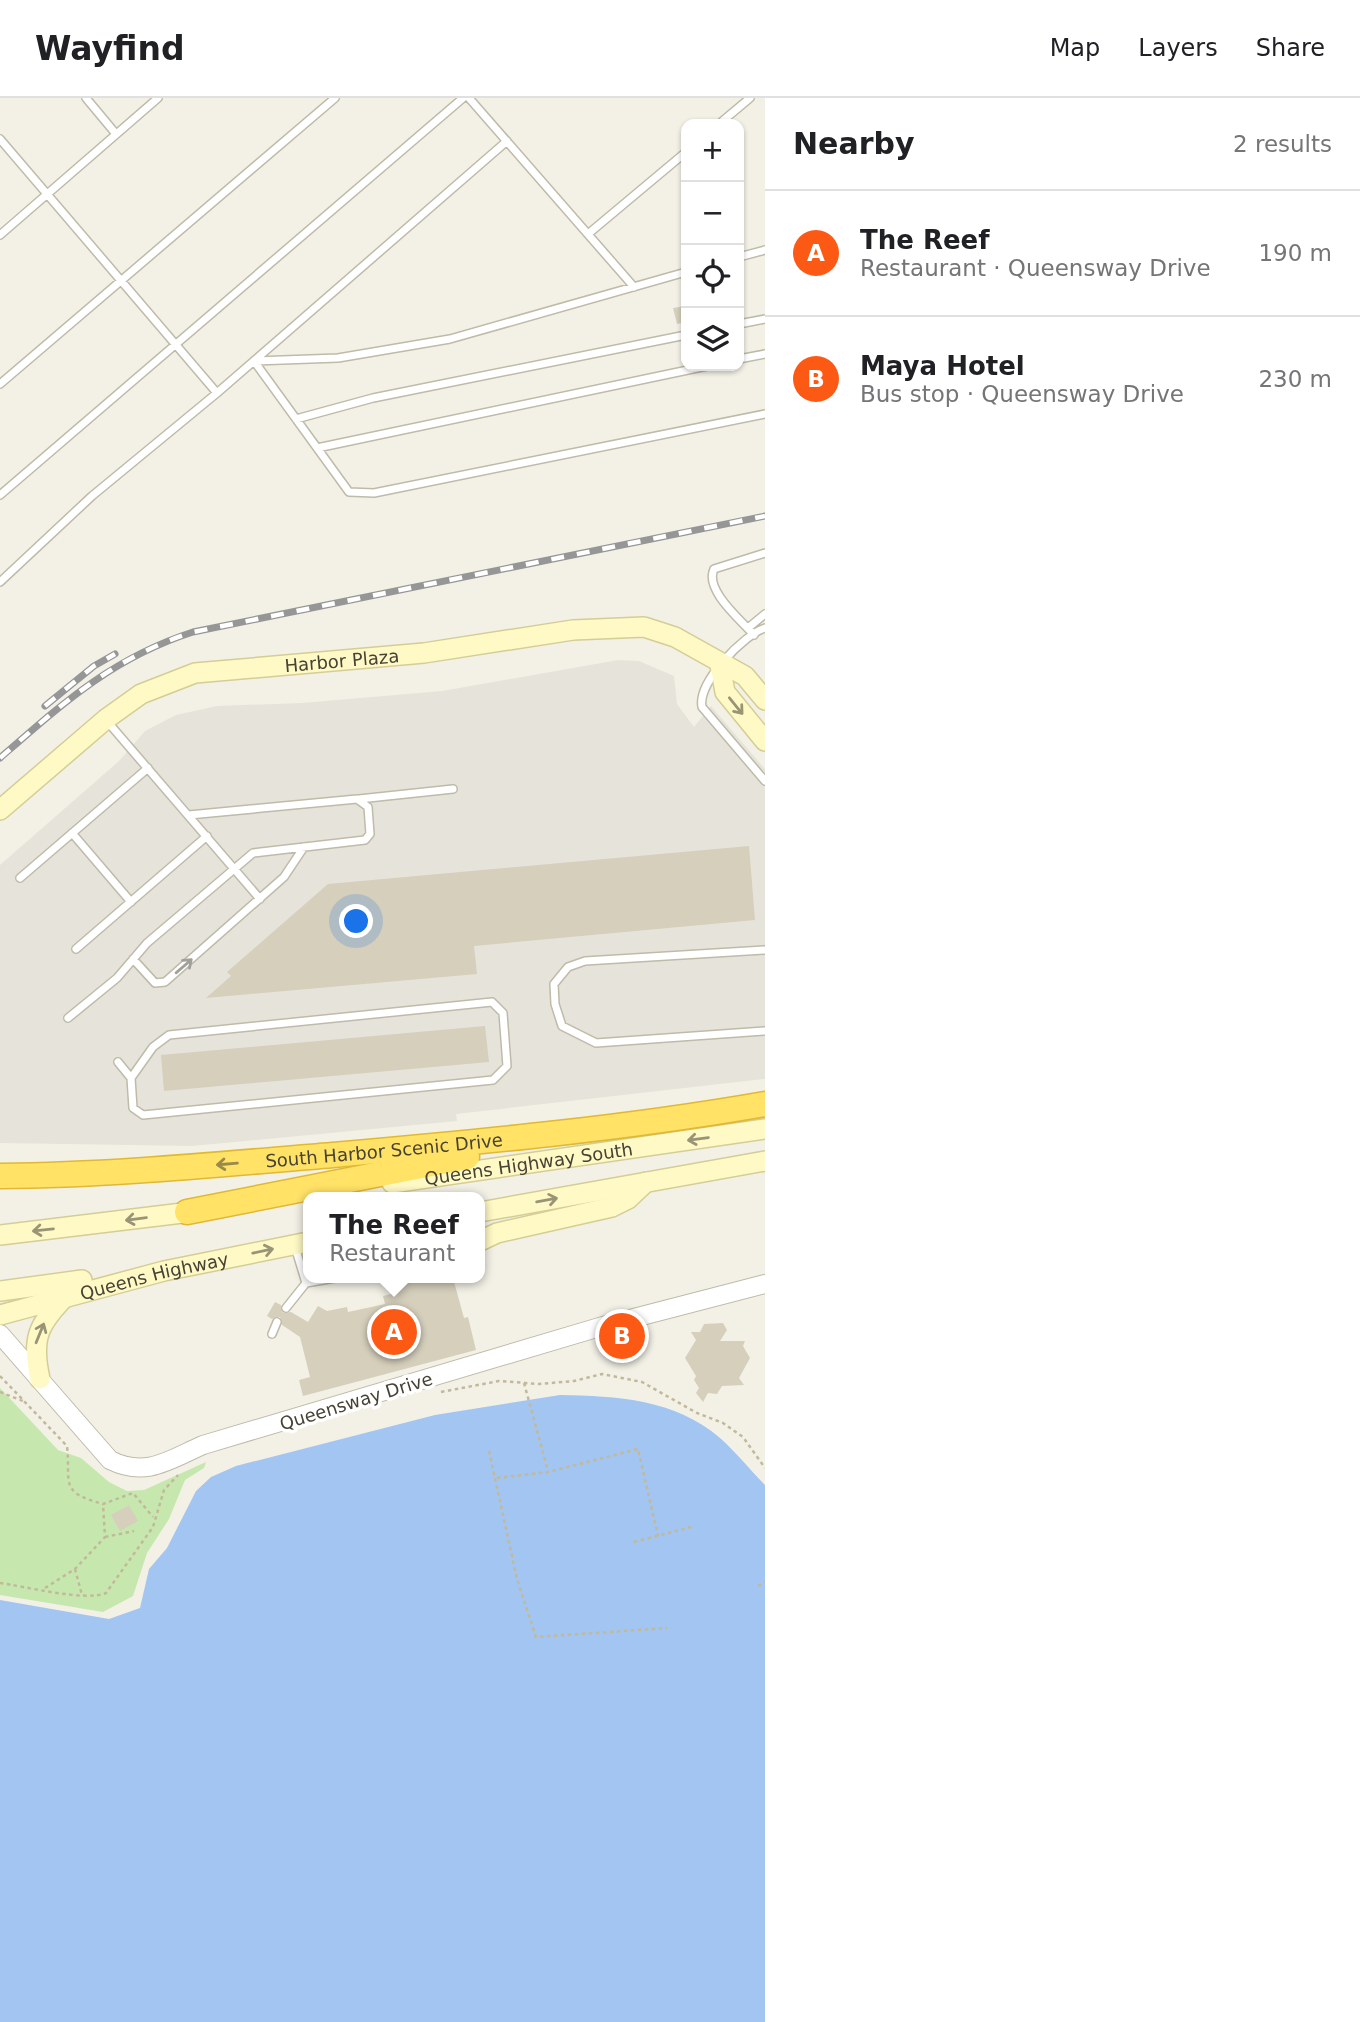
<!DOCTYPE html>
<meta charset="utf-8">
<style>
:root{--surface:#fff;--page:#f6f6f6;--text:#202124;--muted:#757577;--line:#e0e0e0;--accent:#fc5914}
body{margin:0;font-family:"DejaVu Sans",sans-serif;background:var(--page);color:var(--text)}
.controls{position:absolute;right:21px;top:21px;display:grid;overflow:hidden;border-radius:14px;box-shadow:0 2px 5px #0004}
.controls button{width:63px;height:63px;display:grid;place-items:center;padding:0;border:0;border-bottom:2px solid var(--line);background:var(--surface);color:var(--text);font:35px sans-serif}
.you{position:absolute;left:357px;top:824px;width:24px;height:24px;margin:-18px;border:5px solid #fff;border-radius:50%;background:#1a73e8;box-shadow:0 0 0 10px #1a73e833}
.badge{display:grid;place-items:center;width:46px;height:46px;border-radius:50%;background:var(--accent);color:#fff;font-size:23px;font-weight:700}
.pin{position:absolute;translate:-50% -50%;border:4px solid #fff;box-shadow:0 2px 7px #0006}
.popup{position:absolute;left:303px;top:1094px;width:182px;height:91px;box-sizing:border-box;display:grid;place-content:center;border-radius:14px;background:var(--surface);filter:drop-shadow(0 2px 5px #0005);font-size:23px;white-space:nowrap;color:var(--muted)}
.popup b{font-size:26px;color:var(--text)}
.popup::after{content:'';position:absolute;left:50%;top:100%;margin-left:-14px;border:14px solid transparent;border-top-color:var(--surface)}
.list{margin:0;padding:0;list-style:none}
h2{display:flex;justify-content:space-between;align-items:center;height:91px;margin:0;padding:0 28px;font-size:30px}
h2 small{font-size:23px;font-weight:400;color:var(--muted)}
.list li{display:grid;grid-template-columns:46px 1fr auto;gap:21px;align-items:center;box-sizing:border-box;height:126px;padding:0 28px;border-top:2px solid var(--line)}
.list b{display:block;font-size:26px;white-space:nowrap}
.list p{margin:0;font-size:23px;white-space:nowrap;color:var(--muted)}
.list em{font-size:23px;font-style:normal;color:var(--muted)}
.icon{flex:none;width:38px;height:38px;fill:none;stroke:currentColor;stroke-width:2;stroke-linecap:round;stroke-linejoin:round}
.map{position:relative;flex:none;width:765px;height:1924px;overflow:hidden}
header{display:flex;align-items:center;gap:42px;box-sizing:border-box;height:98px;padding:0 35px;background:var(--surface);border-bottom:2px solid var(--line)}
header strong{font-size:33px}
nav{display:flex;gap:38px;margin-inline-start:auto;font-size:24px}
main{display:flex}
aside{flex:1;background:var(--surface)}
.map>svg:first-child{display:block}
</style>
<header>
<strong>Wayfind</strong>
<nav><a>Map</a><a>Layers</a><a>Share</a></nav>
</header>
<main>
<div class="map">
<svg width="765" height="1924" viewBox="0 0 765 1924">
<rect width="100%" height="100%" fill="#f3f1e6"/>
<path fill="#e6e3db" d="M618,562L639,563L674,578L677,606L694,629L711,608L765,671V981L456,1016L457,1023L192,1048L0,1045V767L119,663L145,633L176,617L217,608L302,605L442,593Z"/>
<path fill="#c6e8af" d="M0,1290L58,1352L81,1360L109,1384L127,1393L144,1392L206,1364L204,1370L185,1382L169,1421L147,1455L133,1498L103,1514L0,1497Z"/>
<path fill="#a2c5f1" d="M560,1297C617,1298 675,1301 720,1340C736,1354 750,1372 765,1387V1924H0V1502L109,1521L140,1510L149,1471L167,1450L196,1393L211,1379L236,1368L435,1317Z"/>
<path fill="#d5cfbc" d="M686,208V224L677,226L673,210Z
M749,748L755,822L474,848L477,876L206,900L231,878L227,874L328,786Z
M485,928L489,964L164,993L161,957Z
M409,1180H453L464,1220L468,1219L476,1252L303,1298L299,1282L310,1279L300,1239L282,1227L280,1219L272,1221L267,1218L275,1204L281,1207L283,1215L291,1214L308,1224L318,1208L327,1213L347,1209L348,1214L385,1206L383,1198L399,1194L396,1183Z
M723,1225L727,1232L720,1243H745L743,1248L750,1260L739,1280L744,1287L722,1288L717,1296L708,1295L703,1304L696,1295L699,1290L694,1282L696,1278L685,1260L696,1242L691,1234H700L704,1226Z
M129,1407L138,1423L120,1433L111,1417Z"/>
<g fill="none" stroke-linecap="round" stroke-linejoin="round">
<g stroke="#bfbba9" stroke-width="10">
<path id="service" d="M86,0L116,36
M469,0L634,189
M719,26L750,0
M0,41L217,295
M588,136L686,54
M0,137L158,0
M739,159L765,152
M739,226L765,221
M739,261L765,256
M254,263L349,394L374,395L765,316
M255,263L338,260L450,241L686,174
M0,286L335,0
M296,321L373,300L686,237
M317,350L707,268
M0,397L463,0
M0,484L92,398L217,295L507,43
M748,530L765,516
M765,530C745,536 697,584 702,609L765,683
M754,537C741,522 704,492 714,471L765,455
M106,622L260,801
M359,701L453,691
M72,735L131,804
M20,780L148,670
M76,851L207,738
M765,852L585,863L568,869L554,886L555,906L562,928L596,945L765,933
M133,861L155,885L165,884L284,779L304,749
M68,920L117,880L147,845L253,755L365,742L370,736L368,709L357,701L189,717
M118,964L131,980L133,1010L143,1017L493,982L507,968L503,915L492,904L169,937L153,949L131,980
M295,1149L306,1185
M286,1210L306,1185L335,1180
M272,1236L277,1224"/>
</g>
<g stroke="#bfbba9" stroke-width="20">
<path id="tertiary" d="M0,1236L110,1362C146,1380 169,1362 203,1347L603,1228L765,1186"/>
</g>
<g stroke="#d4cd96" stroke-width="22">
<g id="secondary">
<path d="M720,567L725,594L765,643"/>
<path id="s1" d="M0,712L106,621L141,596L195,575L424,555L573,532L644,529L675,539L745,578L765,602"/>
<path id="s2" d="M392,1085L765,1031"/>
<path d="M480,1114L765,1063"/>
<path d="M0,1137L199,1113"/>
<path d="M480,1143L497,1135L612,1109L628,1101L646,1084"/>
<path d="M0,1193L82,1182"/>
<path id="s3" d="M0,1217L164,1173L308,1144"/>
<path d="M40,1281C31,1241 38,1226 66,1198"/>
</g>
</g>
<g stroke="#dfb935" stroke-width="27">
<g id="motorway">
<path id="s4" d="M0,1078C112,1077 222,1066 333,1057C478,1044 622,1031 765,1006"/>
<path d="M187,1114L467,1059"/>
</g>
</g>
<path stroke="#c1b99a" stroke-width="2.5" stroke-dasharray="3.5 3.5" stroke-linecap="butt" d="M0,1278L67,1348C71,1385 58,1394 103,1406L133,1395L153,1419
M524,1285L548,1373
M0,1294L23,1303
M441,1294L499,1283L539,1286L574,1283L602,1276L642,1284L697,1315L723,1325L743,1339L765,1370
M489,1353L517,1481L536,1539L667,1530
M497,1380L548,1374L638,1351L658,1438
M105,1439L134,1433
M634,1444L691,1429
M75,1471L82,1497
M0,1485C23,1488 86,1504 106,1495L153,1429L164,1392L178,1377
M758,1488L765,1484
M45,1490L75,1471L105,1439L103,1406"/>
<use href="#service" stroke="#fff" stroke-width="7"/>
<use href="#tertiary" stroke="#fff" stroke-width="18"/>
<use href="#secondary" stroke="#fff9c5" stroke-width="19"/>
<use href="#motorway" stroke="#ffe266" stroke-width="24"/>
<g stroke="#969696" stroke-width="7">
<path id="rail" d="M45,608L94,568L115,556
M0,660C62,606 112,560 193,534L765,418"/>
</g>
<use href="#rail" stroke="#fff" stroke-width="4.5" stroke-dasharray="13" stroke-linecap="butt"/>
</g>
<defs><path id="oneway-shaft" d="M-6 0H5M1.5-3L5.5 0L1.5 3" fill="none" stroke-width="1.6" stroke-linecap="round" stroke-linejoin="round" transform="scale(1.75)"/></defs>
<g stroke="#999476">
<use href="#oneway-shaft" transform="translate(736 608) rotate(51)"/>
<use href="#oneway-shaft" transform="translate(698 1041) rotate(172)"/>
<use href="#oneway-shaft" transform="translate(547 1102) rotate(-10)"/>
<use href="#oneway-shaft" transform="translate(136 1121) rotate(173)"/>
<use href="#oneway-shaft" transform="translate(43 1132) rotate(174)"/>
<use href="#oneway-shaft" transform="translate(263 1153) rotate(-12)"/>
<use href="#oneway-shaft" transform="translate(40 1235) rotate(-68)"/>
</g>
<use stroke="#a2a09a" href="#oneway-shaft" transform="translate(184 868) rotate(-41)"/>
<use stroke="#998a4b" href="#oneway-shaft" transform="translate(227 1066) rotate(175)"/>
<g text-anchor="middle" dominant-baseline="central" stroke-width="7" stroke-linejoin="round" paint-order="stroke">
<g font-size="18" fill="#464235" stroke="#fff">
<text stroke="none"><textPath href="#s1" startOffset="388">Harbor Plaza</textPath></text>
<text stroke="none"><textPath href="#s4" startOffset="385">South Harbor Scenic Drive</textPath></text>
<text stroke="none"><textPath href="#s2" startOffset="138">Queens Highway South</textPath></text>
<text stroke="none"><textPath href="#s3" startOffset="159">Queens Highway</textPath></text>
<text transform="translate(356 1303) rotate(-17)">Queensway Drive</text>
</g>
</g>
</svg>
<div class="controls">
<button>+</button>
<button>−</button>
<button><svg class="icon" aria-label="locate" viewBox="0 0 24 24"><circle cx="12" cy="12" r="6"/><path d="M12 2v4M12 18v4M2 12h4M18 12h4"/></svg></button>
<button><svg class="icon" aria-label="layers" viewBox="0 0 24 24"><path d="M12 4l9 5-9 5-9-5zM3 14l9 5 9-5"/></svg></button>
</div>
<div class="you"></div>
<div class="pin badge" style="left:394px;top:1234px">A</div>
<div class="popup"><b>The Reef</b>Restaurant</div>
<div class="pin badge" style="left:622px;top:1238px">B</div>
</div>
<aside>
<h2>Nearby<small>2 results</small></h2>
<ul class="list">
<li><span class="badge">A</span><div><b>The Reef</b><p>Restaurant · Queensway Drive</p></div><em>190 m</em></li>
<li><span class="badge">B</span><div><b>Maya Hotel</b><p>Bus stop · Queensway Drive</p></div><em>230 m</em></li>
</ul>
</aside>
</main>
